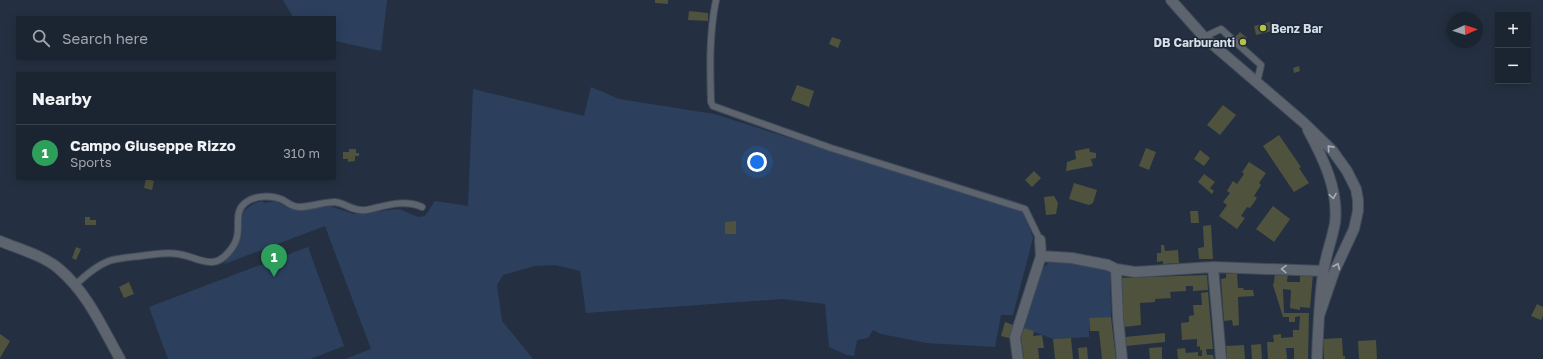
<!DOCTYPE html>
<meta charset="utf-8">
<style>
:root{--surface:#1b2431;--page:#242c39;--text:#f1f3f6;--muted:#a0a4ab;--line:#39414d;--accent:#1a73e8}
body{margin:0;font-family:"Golos Text",sans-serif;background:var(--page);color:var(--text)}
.controls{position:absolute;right:12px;top:12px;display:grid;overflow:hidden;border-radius:0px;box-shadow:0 2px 10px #0003}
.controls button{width:36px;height:36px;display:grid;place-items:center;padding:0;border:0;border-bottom:1px solid var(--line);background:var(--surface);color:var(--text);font:20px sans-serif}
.compass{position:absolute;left:1447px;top:12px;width:36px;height:36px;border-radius:50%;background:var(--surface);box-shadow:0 2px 10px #0003;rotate:87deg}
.you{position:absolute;left:757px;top:162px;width:14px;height:14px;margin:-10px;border:3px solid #fff;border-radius:50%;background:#1a73e8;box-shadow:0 0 0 6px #1a73e833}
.badge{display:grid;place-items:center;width:26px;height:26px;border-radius:50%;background:var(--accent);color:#fff;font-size:13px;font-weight:700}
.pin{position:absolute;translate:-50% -33px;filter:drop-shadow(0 1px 2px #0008)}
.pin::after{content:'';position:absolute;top:21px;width:14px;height:12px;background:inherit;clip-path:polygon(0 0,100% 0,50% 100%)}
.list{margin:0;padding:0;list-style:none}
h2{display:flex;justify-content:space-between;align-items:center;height:52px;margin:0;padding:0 16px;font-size:17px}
h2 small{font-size:13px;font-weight:400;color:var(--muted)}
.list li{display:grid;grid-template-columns:26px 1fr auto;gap:12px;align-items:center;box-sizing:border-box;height:56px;padding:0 16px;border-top:1px solid var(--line)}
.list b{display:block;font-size:15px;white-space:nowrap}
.list p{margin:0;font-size:13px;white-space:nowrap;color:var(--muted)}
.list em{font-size:13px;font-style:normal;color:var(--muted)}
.icon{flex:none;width:22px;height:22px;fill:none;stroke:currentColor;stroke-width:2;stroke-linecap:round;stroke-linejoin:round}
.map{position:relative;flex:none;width:1543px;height:359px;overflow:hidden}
.search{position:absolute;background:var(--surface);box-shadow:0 2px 10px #0003;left:16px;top:16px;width:320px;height:44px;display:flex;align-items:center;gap:10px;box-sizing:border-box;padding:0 14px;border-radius:0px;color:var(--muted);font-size:15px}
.panel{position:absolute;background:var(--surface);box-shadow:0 2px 10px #0003;left:16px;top:72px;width:320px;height:108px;border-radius:0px}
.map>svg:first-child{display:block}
</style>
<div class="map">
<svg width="1543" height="359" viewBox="0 0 1543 359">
<rect width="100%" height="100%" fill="#243041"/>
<path fill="#2c405e" d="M283,0H387L381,51L335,41V17H293Z
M591,87L619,99L714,114L1024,212L1033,238L1013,315H1001L995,347L927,343L881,334L873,330L868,338L857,340L854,356L847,355L829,347L825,304L783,299L586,313L580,271L555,265L535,266L503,275L497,285L502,321L533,359H345L371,349L325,226L224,264L242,235C238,216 243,206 262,201L265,203L275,201L288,208L296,210L329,206L354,214L399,209L418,217L425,216L435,201L468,206L473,89L584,116Z
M308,247L344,346L310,359H168L149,307Z
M1054,261L1106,268L1110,271L1111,317L1089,319V337L1053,339L1024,328L1042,270L1049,262Z"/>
<path fill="#4f523c" d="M655,0H668V4L655,3Z
M689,11L708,13V21L688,20Z
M1270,22L1272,31L1256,35L1254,26Z
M1240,32L1247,38L1239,48L1231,41Z
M832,37L841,40L838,48L829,44Z
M1299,66L1300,71L1294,73L1293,68Z
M797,85L814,91L809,107L791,100Z
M1223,105L1236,115L1220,135L1207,125Z
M1279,135L1301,167L1299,168L1309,183L1294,192L1263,146Z
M1089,148L1090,152L1096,153V158L1091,159L1093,166L1066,171L1067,162L1076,159L1075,151Z
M1146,148L1156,152L1149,170L1139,166Z
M349,149H356V153H359V156H355V161L348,162V159H343V152H349Z
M1200,150L1210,158L1204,166L1194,159Z
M1249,162L1266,173L1259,183L1261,185L1254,196L1257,198L1250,208L1247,207L1241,216L1245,218L1237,229L1219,216L1227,205L1223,202L1230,193L1227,191L1233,181L1237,184L1244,174L1242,172Z
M1034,171L1041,178L1032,187L1025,180Z
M1204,174L1215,182L1210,188L1214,191L1212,194L1198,182Z
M146,179L154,181L152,190L144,188Z
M1074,183L1097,190L1093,203L1089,205L1069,199Z
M1054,196L1058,203L1056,214L1046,215L1044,197Z
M1273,206L1290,219L1274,242L1256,229Z
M1190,211H1198L1199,223H1191Z
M85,217H90V220H96V225H85Z
M736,221V234H725V222Z
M1211,225L1213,259H1199L1198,248L1204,247L1203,226Z
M1161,245H1164L1165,251L1178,250L1179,263L1163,264V261L1157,262V253H1161Z
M76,247L81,249L76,260L72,258Z
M1275,272L1288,273L1287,282H1300V273L1313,274L1310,308L1300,307V310L1290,308L1291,290L1283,289L1284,313H1309L1308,359H1294V348H1286L1287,359H1268L1267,342H1274L1273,335L1281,334V338L1293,337V330H1299L1300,316L1295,317V322H1289V317H1283L1273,285L1274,282Z
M1237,273L1238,288H1243L1244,290H1253L1254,296L1238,297L1239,325L1233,326L1232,320L1224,321L1221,279L1226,278V274Z
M1207,275L1208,290L1193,291V286H1186V291L1170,292L1171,298L1155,299V302L1140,303L1141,325L1124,327L1119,278Z
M129,282L134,294L124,298L119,287Z
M1208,292L1213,349H1206L1207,355H1213L1214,359H1178L1177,349L1185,348L1186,353L1198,352V356H1202V350H1200V346L1197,347V339L1182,340L1181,323L1189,322V316L1194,315L1193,305H1202L1201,293Z
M1537,304L1543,307V316L1541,320L1531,316Z
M1111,317L1116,359H1102L1099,331H1090L1089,318Z
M1005,322L1013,325L1009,338L1001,336Z
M1024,328L1034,331L1033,336L1042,335L1044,348H1038L1039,359H1024L1021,337Z
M1165,333V342L1126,346L1125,337Z
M0,334L10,341L0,358Z
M1071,338L1073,359H1055L1053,339Z
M1342,338L1343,356H1345V359H1324L1323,339Z
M1376,340L1377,359H1359L1358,341Z
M1261,344L1262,359H1252L1251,345Z
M1244,345L1245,359H1227L1226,346Z
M1087,347L1088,359H1079L1078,348Z
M1162,347V359H1150L1149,348Z"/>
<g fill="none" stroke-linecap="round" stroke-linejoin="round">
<g stroke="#404c5c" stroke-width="8">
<path id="service" d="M716,0C709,34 710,68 711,102L713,106L831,148L1025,209L1040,240
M1204,37L1221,29L1261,65L1257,82
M75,285C85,276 96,266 109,261C121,257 136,257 148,255C158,254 168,252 178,254C189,255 202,263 213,262C224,261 235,246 237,237C240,225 234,212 245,203C255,195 272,195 283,200C288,203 292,207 299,207C311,207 323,202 335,202C344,203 352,210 361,210C366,211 370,209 375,208C391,204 407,200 422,207"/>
</g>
<g stroke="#404c5c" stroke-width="12">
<path id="minor" d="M0,241C19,249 42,255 58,268C87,292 102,327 120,359
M1041,256L1072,258L1108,265L1116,269L1135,272L1213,267L1323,271
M1213,267L1221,359
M1116,269L1118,318L1122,359
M1018,359L1015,337L1041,256L1040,240"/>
</g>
<g stroke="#404c5c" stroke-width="12">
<path id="tertiary" d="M1171,0L1204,37L1303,122L1332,150L1347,171L1356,189L1358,200V211L1354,229L1334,272L1319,316
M1308,130C1323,158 1339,190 1335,223C1332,240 1325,257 1323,274C1319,302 1318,331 1317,359"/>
</g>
<use href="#service" stroke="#5e646d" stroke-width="6"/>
<use href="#minor" stroke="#5e646d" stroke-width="10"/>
<use href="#tertiary" stroke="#5e646d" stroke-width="10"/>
</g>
<defs><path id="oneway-chevron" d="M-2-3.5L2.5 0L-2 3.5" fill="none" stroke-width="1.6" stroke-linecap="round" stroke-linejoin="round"/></defs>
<g stroke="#a5adb7">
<use href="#oneway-chevron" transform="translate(1330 148) rotate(-132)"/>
<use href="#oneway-chevron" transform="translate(1333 196) rotate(81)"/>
<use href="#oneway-chevron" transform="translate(1337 266) rotate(-67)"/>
<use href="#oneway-chevron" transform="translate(1284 269) rotate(-177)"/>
</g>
<g fill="#b5c249" stroke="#1b2636" stroke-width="1.5">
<circle cx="1263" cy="28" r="4"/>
<circle cx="1243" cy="42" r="4"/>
</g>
<g text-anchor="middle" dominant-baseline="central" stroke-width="3" stroke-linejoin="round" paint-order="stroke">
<g font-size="12" font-weight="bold" fill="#d5dde8" stroke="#1b2636" text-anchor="start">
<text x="1271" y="28">Benz Bar</text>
<text x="1235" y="42" text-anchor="end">DB Carburanti</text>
</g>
</g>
</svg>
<div class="controls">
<button>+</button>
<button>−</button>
</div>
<svg class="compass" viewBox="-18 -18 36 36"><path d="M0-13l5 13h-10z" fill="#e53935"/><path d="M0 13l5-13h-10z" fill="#a0a4ab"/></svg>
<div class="you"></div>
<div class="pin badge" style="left:274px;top:277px;background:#2e9e5b">1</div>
<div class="search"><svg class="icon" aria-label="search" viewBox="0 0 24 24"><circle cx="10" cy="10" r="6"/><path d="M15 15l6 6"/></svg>Search here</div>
<section class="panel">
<h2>Nearby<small></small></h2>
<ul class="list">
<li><span class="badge" style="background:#2e9e5b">1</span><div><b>Campo Giuseppe Rizzo</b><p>Sports</p></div><em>310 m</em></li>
</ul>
</section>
</div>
